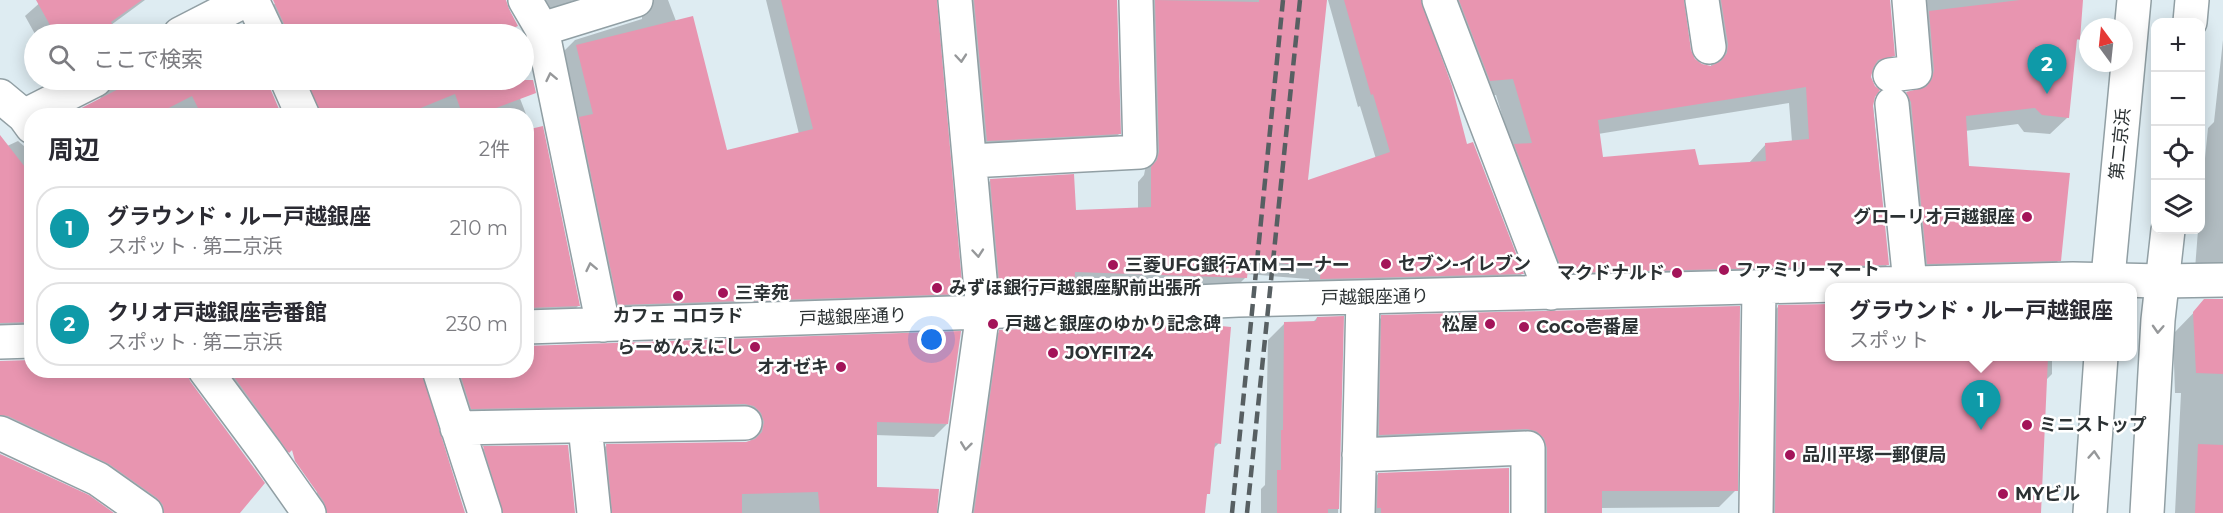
<!DOCTYPE html>
<html lang="ja">
<meta charset="utf-8">
<style>
:root{--surface:#fff;--page:#f7f7f7;--text:#2b2b33;--muted:#7c7c81;--line:#e1e1e2;--accent:#a31459}
body{margin:0;font-family:Montserrat,"Noto Sans JP",sans-serif;background:var(--page);color:var(--text)}
.controls{position:absolute;right:18px;top:18px;display:grid;overflow:hidden;border-radius:12px;box-shadow:0 3px 15px #0003}
.controls button{width:54px;height:54px;display:grid;place-items:center;padding:0;border:0;border-bottom:2px solid var(--line);background:var(--surface);color:var(--text);font:30px sans-serif}
.compass{position:absolute;left:2079px;top:18px;width:54px;height:54px;border-radius:50%;background:var(--surface);box-shadow:0 3px 15px #0003;rotate:345deg}
.you{position:absolute;left:932px;top:340px;width:21px;height:21px;margin:-15px;border:4px solid #fff;border-radius:50%;background:#1a73e8;box-shadow:0 0 0 9px #1a73e833}
.badge{display:grid;place-items:center;width:39px;height:39px;border-radius:50%;background:var(--accent);color:#fff;font-size:20px;font-weight:700}
.pin{position:absolute;translate:-50% -50px;filter:drop-shadow(0 2px 3px #0008)}
.pin::after{content:'';position:absolute;top:32px;width:21px;height:18px;background:inherit;clip-path:polygon(0 0,100% 0,50% 100%)}
.popup{position:absolute;left:1825px;top:283px;width:312px;height:78px;box-sizing:border-box;display:grid;place-content:center;border-radius:12px;background:var(--surface);filter:drop-shadow(0 2px 4px #0005);font-size:20px;white-space:nowrap;color:var(--muted)}
.popup b{font-size:22px;color:var(--text)}
.popup::after{content:'';position:absolute;left:50%;top:100%;margin-left:-12px;border:12px solid transparent;border-top-color:var(--surface)}
.list{margin:0;padding:0;list-style:none}
h2{display:flex;justify-content:space-between;align-items:center;height:78px;margin:0;padding:0 24px;font-size:26px}
h2 small{font-size:20px;font-weight:400;color:var(--muted)}
.list li{display:grid;grid-template-columns:39px 1fr auto;gap:18px;align-items:center;box-sizing:border-box;height:84px;margin:0 12px 12px;padding:0 12px;border:2px solid var(--line);border-radius:24px}
.list b{display:block;font-size:22px;white-space:nowrap}
.list p{margin:0;font-size:20px;white-space:nowrap;color:var(--muted)}
.list em{font-size:20px;font-style:normal;color:var(--muted)}
.icon{flex:none;width:33px;height:33px;fill:none;stroke:currentColor;stroke-width:2;stroke-linecap:round;stroke-linejoin:round}
.map{position:relative;flex:none;width:2223px;height:513px;overflow:hidden}
.search{position:absolute;background:var(--surface);box-shadow:0 3px 15px #0003;left:24px;top:24px;width:510px;height:66px;display:flex;align-items:center;gap:15px;box-sizing:border-box;padding:0 21px;border-radius:33px;color:var(--muted);font-size:22px}
.panel{position:absolute;background:var(--surface);box-shadow:0 3px 15px #0003;left:24px;top:108px;width:510px;height:270px;border-radius:24px}
.map>svg:first-child{display:block}
</style>
<div class="map">
<svg width="2223" height="513" viewBox="0 0 2223 513">
<rect width="100%" height="100%" fill="#deecf2"/>
<path fill="#0003" fill-rule="evenodd" d="M43,0H145L111,25L116,34H35L25,16Z
M279,0H505L516,25L507,34H270L261,16Z
M524,0H599L537,19Z
M636,0H668L726,152L799,134L766,0H925L961,293L948,306L605,318L567,132L579,120L562,53L575,40L642,19V8Z
M967,0H1116L1119,134L1106,147L974,154Z
M1136,0H1326L1306,183L1376,159L1360,106L1358,107L1328,0H1413L1466,146L1522,274L1509,286L1308,291L1309,279L1246,274V277L1233,290L1073,285L1072,288L1059,301L988,305L978,193L991,180L1074,211L1138,209V182L1144,175L1146,165Z
M1453,0H1682L1689,50L1694,60L1702,66L1711,67V62L1693,0H1889L1893,55L1876,72L1870,74L1888,264L1871,281L1546,290L1512,148L1496,95L1473,98ZM1789,103L1792,142L1766,144L1749,163L1698,166L1601,159L1598,134Z
M1900,0H2082L2078,39L2075,42L2068,117L2050,134L2024,132L2018,124L1965,131L1968,167L2059,260L2042,277L1910,280L1890,110L1907,93L1917,91V89L1911,16Z
M242,26L246,34H225Z
M2223,40V267L2195,269L2198,230H2200V208L2208,128L2214,122Z
M94,80H267L268,88L281,116H70L100,100L101,96L99,85Z
M287,80H513L532,130L578,306L566,319L526,320V116H305Z
M18,141L24,146L32,147V341L0,335V143L5,147Z
M2223,300V513H2175L2181,393H2175L2173,334L2205,301Z
M1778,307L1830,356H2052V374L2045,381L2039,513H1758L1761,324Z
M1382,317L1736,490L1719,507L1601,508V513H1530V466L1362,452L1365,334Z
M1317,318H1342L1338,513H1261V489L1265,485L1268,340L1285,323H1312Z
M1000,331L1219,443L1213,449L1208,493L1205,496L1204,513H964L987,345Z
M0,362L32,370L239,513H146L0,431Z
M206,370H419L464,513H309L306,507L382,406L288,452L276,464Z
M440,370H526L947,424L934,437L875,435V488L935,513H599L593,459L606,446L750,442L751,436L458,421Z
M484,448L574,513H488L471,461Z
M1378,474L1508,513H1361V492Z"/>
<path fill="#e895b0" fill-rule="evenodd" d="M36,0H142L111,22L118,34H55Z
M273,0H506L509,9L518,26L498,34H287L285,26Z
M781,0H937L963,294L618,305L579,117L593,114L576,45L693,16L727,150L813,129Z
M974,0H1117L1121,134L987,141Z
M1155,0L1259,2V0H1327L1308,180L1390,152L1373,94L1371,95L1344,0H1421L1452,86L1467,144L1473,142L1524,274L1320,279L1321,267L1249,260L1247,278L1075,272L1074,289L1000,292L990,179L1074,174L1076,210L1151,207V167L1157,160L1159,152Z
M1459,0H1684L1691,50L1695,59L1702,64L1711,66L1721,61L1727,53L1728,44L1721,0H1890L1895,56L1878,60L1873,68L1871,77L1875,86L1880,90L1875,97L1873,106L1889,265L1563,273L1514,144L1532,143L1513,79L1490,81ZM1806,87L1809,139L1765,143L1766,161L1699,165L1695,149L1603,157L1598,120Z
M2020,0H2083L2080,40L2077,39L2069,118L2042,115L2035,108L1966,116L1969,166L2070,173L2061,261L1927,264L1911,102L1906,92L1926,87L1932,79L1934,70L1929,11Z
M136,80H269L270,88L282,116H202L192,96L153,116H66Z
M307,80H533L536,93L475,116H463L455,94L401,116H321Z
M543,126L580,306L526,308V130Z
M0,135L32,176V322L0,323Z
M2204,299H2223V374L2196,373L2193,312Z
M1830,304V357H2048L2041,513H1775L1778,305Z
M1740,306L1738,491H1602V513H1547V448L1544,438L1536,431L1527,429L1379,435L1381,315Z
M1344,316L1339,509H1328V513H1277V470H1281V430H1283L1284,322L1316,321L1317,317Z
M1180,322L1231,327L1221,444L1215,443L1210,494H1207L1205,513H974L999,330Z
M961,331L948,424L877,422V487L939,489L937,513H820L818,492L742,494V513H612L606,444L746,442L755,439L762,432L764,422L761,413L754,406L745,404L471,409L459,370H526V346Z
M32,360V370H187L190,381L265,483L240,513H164L163,505L157,498L109,464L8,416L0,415V361Z
M229,370H421L465,513H327L324,502L295,461L292,450L289,453Z
M2198,444L2223,445V513H2195Z
M568,445L575,513H503L483,446Z
M0,454L89,495L114,513H0Z
M1509,468V513H1381V508H1377L1378,473Z"/>
<g fill="none" stroke-linecap="round" stroke-linejoin="round">
<g stroke="#919fa4" stroke-width="36">
<path id="minor" d="M252,0L268,34
M525,0L542,29L603,325
M1439,0L1551,293
M1702,0L1709,47
M542,29L636,0
M180,34L246,0
M1890,75L1915,72L1909,0
M287,80L303,116
M0,96L24,116L32,127
M1892,104L1910,283
M24,116L95,80
M970,161L1140,152L1136,0
M526,327L983,312L1238,300L2073,279L2162,281L2223,280
M0,342L32,341
M205,370L266,452L309,513
M439,370L485,513
M585,426L594,513
M457,428L745,423
M0,433L98,479L146,513
M1359,455L1528,448V513
M955,513L983,312L955,0
M1358,513L1363,297
M1756,513L1759,288"/>
</g>
<g stroke="#919fa4" stroke-width="36">
<path id="highway" d="M2190,22L2192,0
M2107,288L2134,0
M2090,513L2101,356
M2147,513L2158,320L2168,230"/>
</g>
<use href="#minor" stroke="#fff" stroke-width="33"/>
<use href="#highway" stroke="#fff" stroke-width="33"/>
<path stroke="#575f62" stroke-width="4.5" stroke-dasharray="12 6" stroke-linecap="butt" d="M1232,513L1283,0
M1247,513L1300,0"/>
</g>
<defs><path id="oneway-chevron" d="M-2-3.5L2.5 0L-2 3.5" fill="none" stroke-width="1.6" stroke-linecap="round" stroke-linejoin="round" transform="scale(1.5)"/></defs>
<g stroke="#96989a">
<use href="#oneway-chevron" transform="translate(961 58) rotate(85)"/>
<use href="#oneway-chevron" transform="translate(551 77) rotate(-102)"/>
<use href="#oneway-chevron" transform="translate(978 253) rotate(85)"/>
<use href="#oneway-chevron" transform="translate(591 267) rotate(-102)"/>
<use href="#oneway-chevron" transform="translate(2158 329) rotate(93)"/>
<use href="#oneway-chevron" transform="translate(966 446) rotate(97)"/>
<use href="#oneway-chevron" transform="translate(2094 455) rotate(-86)"/>
</g>
<g fill="#a31459" stroke="#fff" stroke-width="2">
<circle cx="2027" cy="217" r="6"/>
<circle cx="1386" cy="264" r="6"/>
<circle cx="1113" cy="265" r="6"/>
<circle cx="1724" cy="270" r="6"/>
<circle cx="1677" cy="273" r="6"/>
<circle cx="937" cy="288" r="6"/>
<circle cx="723" cy="293" r="6"/>
<circle cx="678" cy="296" r="6"/>
<circle cx="993" cy="324" r="6"/>
<circle cx="1490" cy="324" r="6"/>
<circle cx="1524" cy="327" r="6"/>
<circle cx="755" cy="347" r="6"/>
<circle cx="1053" cy="353" r="6"/>
<circle cx="841" cy="367" r="6"/>
<circle cx="2027" cy="425" r="6"/>
<circle cx="1790" cy="455" r="6"/>
<circle cx="2003" cy="494" r="6"/>
</g>
<g text-anchor="middle" dominant-baseline="central" stroke-width="5" stroke-linejoin="round" paint-order="stroke">
<g font-size="18" fill="#2c3234" stroke="#fff">
<text transform="translate(2120 144) rotate(-84)">第二京浜</text>
<text transform="translate(1375 297) rotate(-1)">戸越銀座通り</text>
<text transform="translate(853 317) rotate(-2)">戸越銀座通り</text>
</g>
<g font-size="18" font-weight="bold" fill="#2c3234" stroke="#fff" text-anchor="start">
<text x="2015" y="217" text-anchor="end">グローリオ戸越銀座</text>
<text x="1398" y="264">セブン-イレブン</text>
<text x="1125" y="265">三菱UFG銀行ATMコーナー</text>
<text x="1736" y="270">ファミリーマート</text>
<text x="1665" y="273" text-anchor="end">マクドナルド</text>
<text x="949" y="288">みずほ銀行戸越銀座駅前出張所</text>
<text x="735" y="293">三幸苑</text>
<text x="678" y="316" text-anchor="middle">カフェ コロラド</text>
<text x="1005" y="324">戸越と銀座のゆかり記念碑</text>
<text x="1478" y="324" text-anchor="end">松屋</text>
<text x="1536" y="327">CoCo壱番屋</text>
<text x="743" y="347" text-anchor="end">らーめんえにし</text>
<text x="1065" y="353">JOYFIT24</text>
<text x="829" y="367" text-anchor="end">オオゼキ</text>
<text x="2039" y="425">ミニストップ</text>
<text x="1802" y="455">品川平塚一郵便局</text>
<text x="2015" y="494">MYビル</text>
</g>
</g>
</svg>
<div class="controls">
<button>+</button>
<button>−</button>
<button><svg class="icon" aria-label="locate" viewBox="0 0 24 24"><circle cx="12" cy="12" r="6"/><path d="M12 2v4M12 18v4M2 12h4M18 12h4"/></svg></button>
<button><svg class="icon" aria-label="layers" viewBox="0 0 24 24"><path d="M12 4l9 5-9 5-9-5zM3 14l9 5 9-5"/></svg></button>
</div>
<svg class="compass" viewBox="-18 -18 36 36"><path d="M0-13l5 13h-10z" fill="#e53935"/><path d="M0 13l5-13h-10z" fill="#7c7c81"/></svg>
<div class="you"></div>
<div class="pin badge" style="left:1981px;top:430px;background:#0f9aa8">1</div>
<div class="popup"><b>グラウンド・ルー戸越銀座</b>スポット</div>
<div class="pin badge" style="left:2047px;top:94px;background:#0f9aa8">2</div>
<div class="search"><svg class="icon" aria-label="search" viewBox="0 0 24 24"><circle cx="10" cy="10" r="6"/><path d="M15 15l6 6"/></svg>ここで検索</div>
<section class="panel">
<h2>周辺<small>2件</small></h2>
<ul class="list">
<li><span class="badge" style="background:#0f9aa8">1</span><div><b>グラウンド・ルー戸越銀座</b><p>スポット · 第二京浜</p></div><em>210 m</em></li>
<li><span class="badge" style="background:#0f9aa8">2</span><div><b>クリオ戸越銀座壱番館</b><p>スポット · 第二京浜</p></div><em>230 m</em></li>
</ul>
</section>
</div>
